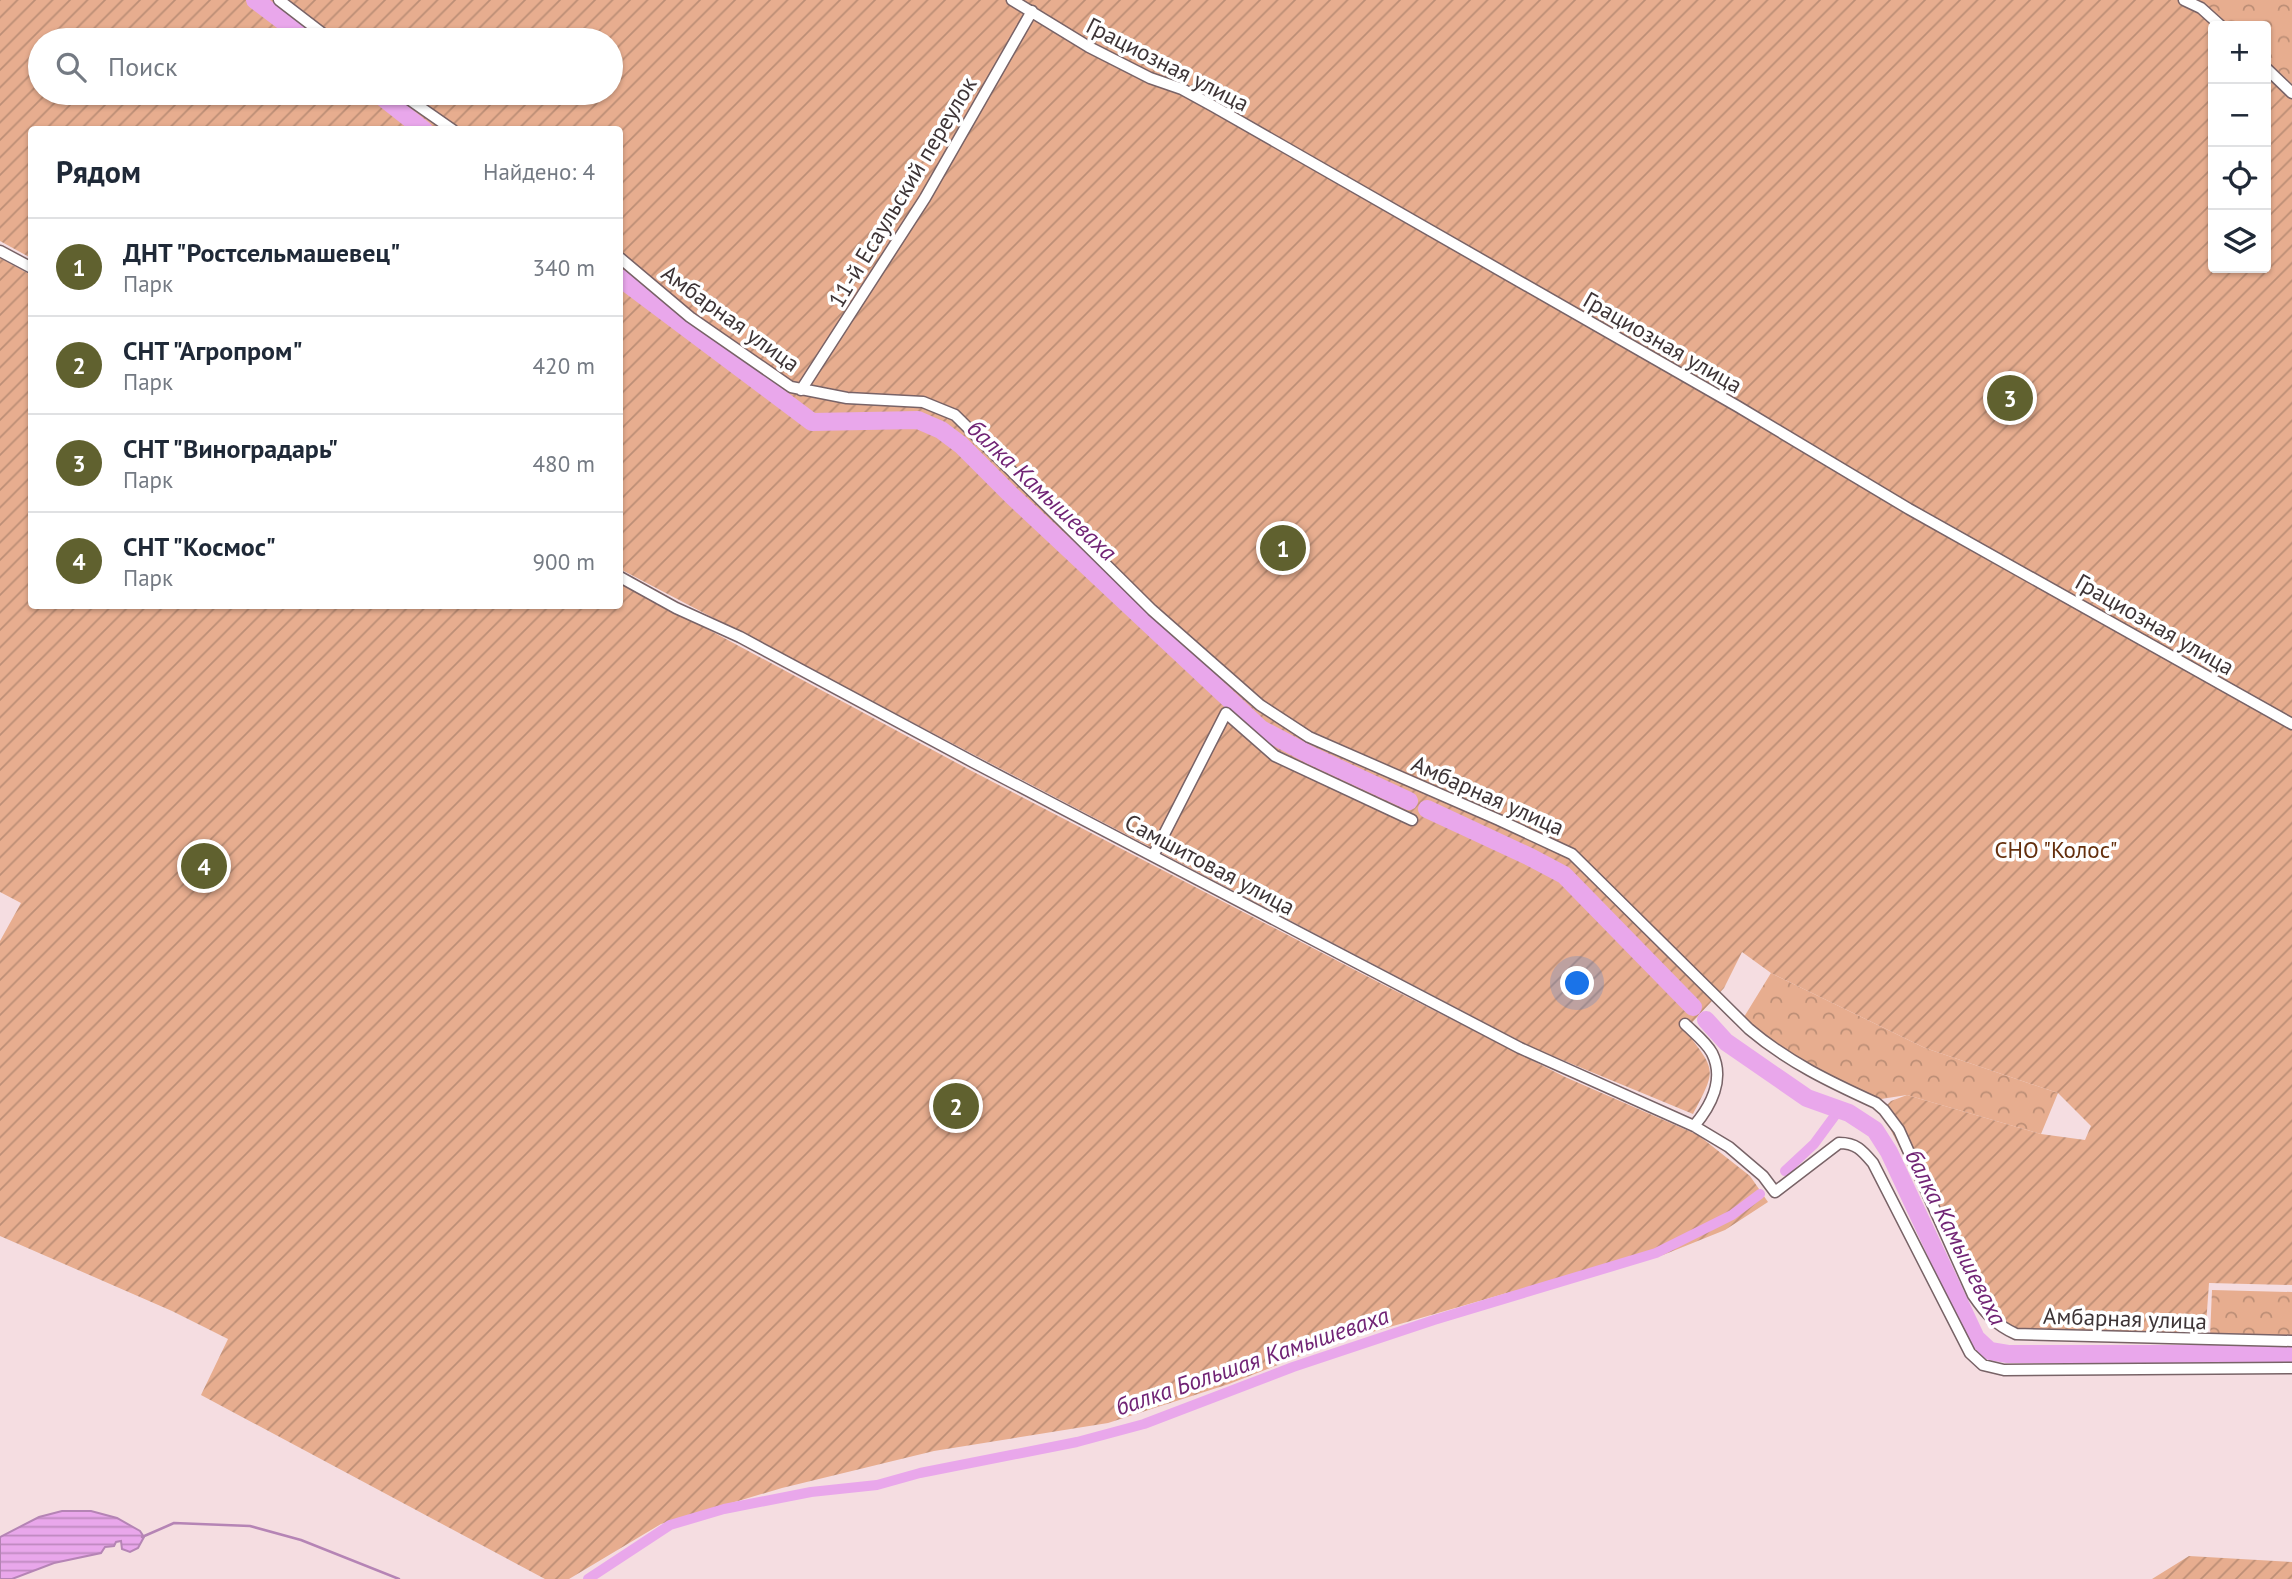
<!DOCTYPE html>
<html lang="ru">
<meta charset="utf-8">
<style>
:root{--surface:#fff;--page:#f2f2f3;--text:#1f2937;--muted:#747a83;--line:#e0e1e3;--accent:#60612f}
body{margin:0;font-family:"PT Sans",sans-serif;background:var(--page);color:var(--text)}
.controls{position:absolute;right:21px;top:21px;display:grid;overflow:hidden;border-radius:7px;box-shadow:0 2px 5px #0004}
.controls button{width:63px;height:63px;display:grid;place-items:center;padding:0;border:0;border-bottom:2px solid var(--line);background:var(--surface);color:var(--text);font:35px sans-serif}
.you{position:absolute;left:1578px;top:984px;width:24px;height:24px;margin:-18px;border:5px solid #fff;border-radius:50%;background:#1a73e8;box-shadow:0 0 0 10px #1a73e833}
.badge{display:grid;place-items:center;width:46px;height:46px;border-radius:50%;background:var(--accent);color:#fff;font-size:23px;font-weight:700}
.pin{position:absolute;translate:-50% -50%;border:4px solid #fff;box-shadow:0 2px 7px #0006}
.list{margin:0;padding:0;list-style:none}
h2{display:flex;justify-content:space-between;align-items:center;height:91px;margin:0;padding:0 28px;font-size:30px}
h2 small{font-size:23px;font-weight:400;color:var(--muted)}
.list li{display:grid;grid-template-columns:46px 1fr auto;gap:21px;align-items:center;box-sizing:border-box;height:98px;padding:0 28px;border-top:2px solid var(--line)}
.list b{display:block;font-size:26px;white-space:nowrap}
.list p{margin:0;font-size:23px;white-space:nowrap;color:var(--muted)}
.list em{font-size:23px;font-style:normal;color:var(--muted)}
.icon{flex:none;width:38px;height:38px;fill:none;stroke:currentColor;stroke-width:2;stroke-linecap:round;stroke-linejoin:round}
.map{position:relative;flex:none;width:2292px;height:1579px;overflow:hidden}
.search{position:absolute;background:var(--surface);box-shadow:0 2px 5px #0004;left:28px;top:28px;width:595px;height:77px;display:flex;align-items:center;gap:18px;box-sizing:border-box;padding:0 24px;border-radius:38px;color:var(--muted);font-size:26px}
.panel{position:absolute;background:var(--surface);box-shadow:0 2px 5px #0004;left:28px;top:126px;width:595px;height:483px;border-radius:7px}
.map>svg:first-child{display:block}
</style>
<div class="map">
<svg width="2292" height="1579" viewBox="0 0 2292 1579">
<defs>
<pattern id="forest-crowns" width="20" height="18" patternUnits="userSpaceOnUse" patternTransform="scale(1.75)"><rect width="20" height="18" fill="#e7ad8f"/><path d="M2 6a3 3 0 1 1 6 0M12 15a3 3 0 1 1 6 0" fill="none" stroke="#bc8e76"/></pattern>
<pattern id="garden-furrows" width="10" height="10" patternUnits="userSpaceOnUse" patternTransform="scale(1.75)"><rect width="10" height="10" fill="#e7ad8f"/><path d="M-1 1l2-2M0 10L10 0M9 11l2-2" fill="none" stroke="#bc8e76"/></pattern>
<pattern id="water-rules" width="6" height="5" patternUnits="userSpaceOnUse" patternTransform="scale(1.75)"><rect width="6" height="5" fill="#e9a7eb"/><path d="M0 2.5h6" fill="none" stroke="#be89bf"/></pattern>
</defs>
<rect width="100%" height="100%" fill="#f5dde1"/>
<path fill="url(#forest-crowns)" d="M2198,0H2292V84L2266,60V26H2229Z
M1771,973L1925,1048L2058,1093L2041,1134L1907,1095L1881,1099L1819,1072L1796,1060L1751,1026L1744,1017Z
M2212,1290L2292,1292V1338L2210,1337Z"/>
<path fill="url(#garden-furrows)" fill-rule="evenodd" d="M0,0H2198L2229,26H2213V268H2266V60L2292,84V1285L2209,1283L2205,1339L2016,1330L1982,1308L1881,1111L1891,1101L1907,1095L2041,1134L2085,1140L2091,1126L2058,1093L1925,1048L1771,973L1742,952L1724,988L1685,1030C1716,1071 1717,1068 1693,1114L1531,1047L620,569V130H32L31,258L0,241ZM40,40H611V93H40Z
M0,258L31,275L32,606H620V582L968,769L1380,983L1565,1077L1698,1135L1750,1176L1768,1202L1725,1230L1663,1255L1507,1293L1331,1344L1229,1384L1108,1423L934,1451L782,1488L661,1524L569,1579H545L201,1395L228,1339L172,1311L0,1236V941L21,903L0,892Z
M2189,1556L2292,1562V1579H2152Z"/>
<path fill="url(#water-rules)" stroke="#b584b5" stroke-width="2" d="M62,1511H91L117,1518L140,1531L144,1537L138,1548L130,1552L122,1549L121,1541L116,1542L114,1546L105,1547L101,1553L54,1563L12,1579H0V1537L39,1517Z"/>
<g fill="none" stroke-linecap="round" stroke-linejoin="round">
<path stroke="#b584b5" stroke-width="2.5" d="M142,1537L174,1523L250,1526L301,1540L399,1579"/>
<path stroke="#e9a7eb" stroke-width="10" d="M1785,1171L1814,1144L1839,1110
M588,1579L670,1525L724,1509L811,1492L877,1485L920,1473L1077,1442L1144,1424L1293,1367L1434,1320L1656,1253L1732,1215L1760,1194"/>
<path stroke="#e9a7eb" stroke-width="18" d="M255,0L308,40
M377,93L424,130
M620,278L812,422L918,420L941,430L961,445L1011,495L1261,729L1310,755L1409,801
M1427,809L1530,857L1564,875L1693,1007
M1706,1020L1726,1042L1807,1098L1849,1113L1875,1130L1889,1152L1976,1338L1990,1351L2008,1354H2292"/>
<g stroke="#786367" stroke-width="13">
<path id="minor" d="M279,0L331,40
M1012,0L1089,47L1150,78L1182,89L1213,106L1737,406L1909,509L2292,724
M2184,0L2201,8L2221,26
M2266,68L2292,93
M400,93L453,130
M0,251L32,268
M620,258L690,317L791,387L847,398L923,402L955,415L1152,610L1260,705L1309,737L1499,820L1572,854L1749,1029C1788,1062 1830,1082 1876,1103L1884,1110L1899,1130L1973,1295C1986,1314 1996,1325 2016,1334L2292,1341
M801,390L925,198L1032,11
M620,577L676,608L740,637L973,762L1520,1048L1694,1126L1729,1147L1763,1176L1775,1192L1839,1143C1856,1143 1862,1150 1873,1163L1970,1353L1983,1365L2004,1370L2292,1368
M1153,856L1226,713L1275,756L1412,820
M1685,1024C1693,1032 1706,1042 1712,1053C1725,1079 1711,1106 1694,1126"/>
</g>
<use href="#minor" stroke="#fff" stroke-width="10"/>
</g>
<g text-anchor="middle" dominant-baseline="central" stroke-width="7" stroke-linejoin="round" paint-order="stroke">
<g font-size="23" fill="#3d3436" stroke="#fff">
<text transform="translate(1168 64) rotate(27)">Грациозная улица</text>
<text transform="translate(902 192) rotate(-59)">11-й Есаульский переулок</text>
<text transform="translate(731 318) rotate(36)">Амбарная улица</text>
<text transform="translate(1663 342) rotate(30)">Грациозная улица</text>
<text transform="translate(2155 624) rotate(30)">Грациозная улица</text>
<text transform="translate(1488 795) rotate(24)">Амбарная улица</text>
<text transform="translate(1210 864) rotate(28)">Самшитовая улица</text>
<text transform="translate(2125 1318) rotate(2)">Амбарная улица</text>
</g>
<g font-size="23" fill="#642f0d" stroke="#fff">
<text x="2056" y="849">СНО "Колос"</text>
</g>
<g font-size="24" font-style="italic" fill="#712475" stroke="#fff">
<text transform="translate(1042 490) rotate(43)">балка Камышеваха</text>
<text transform="translate(1956 1237) rotate(63)">балка Камышеваха</text>
<text transform="translate(1252 1361) rotate(-19)">балка Большая Камышеваха</text>
</g>
</g>
</svg>
<div class="controls">
<button>+</button>
<button>−</button>
<button><svg class="icon" aria-label="locate" viewBox="0 0 24 24"><circle cx="12" cy="12" r="6"/><path d="M12 2v4M12 18v4M2 12h4M18 12h4"/></svg></button>
<button><svg class="icon" aria-label="layers" viewBox="0 0 24 24"><path d="M12 4l9 5-9 5-9-5zM3 14l9 5 9-5"/></svg></button>
</div>
<div class="you"></div>
<div class="pin badge" style="left:1283px;top:548px">1</div>
<div class="pin badge" style="left:956px;top:1106px">2</div>
<div class="pin badge" style="left:2010px;top:398px">3</div>
<div class="pin badge" style="left:204px;top:866px">4</div>
<div class="search"><svg class="icon" aria-label="search" viewBox="0 0 24 24"><circle cx="10" cy="10" r="6"/><path d="M15 15l6 6"/></svg>Поиск</div>
<section class="panel">
<h2>Рядом<small>Найдено: 4</small></h2>
<ul class="list">
<li><span class="badge">1</span><div><b>ДНТ &quot;Ростсельмашевец&quot;</b><p>Парк</p></div><em>340 m</em></li>
<li><span class="badge">2</span><div><b>СНТ &quot;Агропром&quot;</b><p>Парк</p></div><em>420 m</em></li>
<li><span class="badge">3</span><div><b>СНТ &quot;Виноградарь&quot;</b><p>Парк</p></div><em>480 m</em></li>
<li><span class="badge">4</span><div><b>СНТ &quot;Космос&quot;</b><p>Парк</p></div><em>900 m</em></li>
</ul>
</section>
</div>
